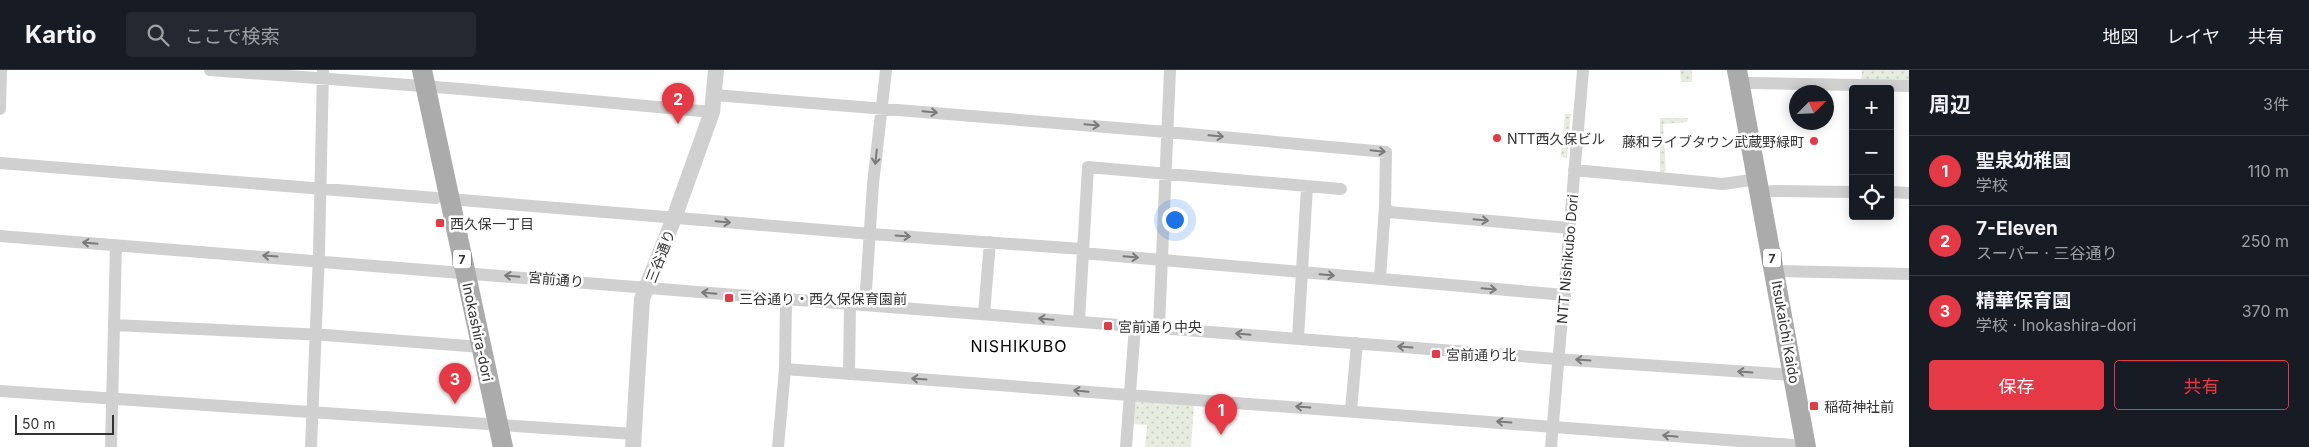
<!DOCTYPE html>
<html lang="ja">
<meta charset="utf-8">
<style>
:root{--surface:#171b24;--page:#242831;--text:#f1f3f6;--muted:#9ea1a6;--line:#363941;--accent:#e63946}
body{margin:0;font-family:Inter,"Noto Sans JP",sans-serif;background:var(--page);color:var(--text)}
.controls{position:absolute;right:15px;top:15px;display:grid;overflow:hidden;border-radius:5px;box-shadow:0 2px 12px #0003}
.controls button{width:45px;height:45px;display:grid;place-items:center;padding:0;border:0;border-bottom:1px solid var(--line);background:var(--surface);color:var(--text);font:25px sans-serif}
.compass{position:absolute;left:1789px;top:15px;width:45px;height:45px;border-radius:50%;background:var(--surface);box-shadow:0 2px 12px #0003;rotate:66deg}
.scale{position:absolute;left:15px;bottom:12px;width:99px;box-sizing:border-box;padding-left:5px;border:2px solid #333;border-top:0;font-size:14px;line-height:18px;white-space:nowrap;color:#333;-webkit-text-stroke:4px #fff;paint-order:stroke}
.you{position:absolute;left:1174px;top:149px;width:18px;height:18px;margin:-12px;border:4px solid #fff;border-radius:50%;background:#1a73e8;box-shadow:0 0 0 8px #1a73e833}
.badge{display:grid;place-items:center;width:32px;height:32px;border-radius:50%;background:var(--accent);color:#fff;font-size:16px;font-weight:700}
.pin{position:absolute;translate:-50% -41px;filter:drop-shadow(0 1px 2px #0008)}
.pin::after{content:'';position:absolute;top:26px;width:18px;height:15px;background:inherit;clip-path:polygon(0 0,100% 0,50% 100%)}
.list{margin:0;padding:0;list-style:none}
h2{display:flex;justify-content:space-between;align-items:center;height:65px;margin:0;padding:0 20px;font-size:21px}
h2 small{font-size:16px;font-weight:400;color:var(--muted)}
.list li{display:grid;grid-template-columns:32px 1fr auto;gap:15px;align-items:center;box-sizing:border-box;height:70px;padding:0 20px;border-top:1px solid var(--line)}
.list b{display:block;font-size:19px;white-space:nowrap}
.list p{margin:0;font-size:16px;white-space:nowrap;color:var(--muted)}
.list em{font-size:16px;font-style:normal;color:var(--muted)}
.actions{display:flex;gap:10px;padding:15px 20px}
.actions a{flex:1;padding:11px 0;border:1px solid var(--accent);border-radius:5px;text-align:center;font-size:18px;color:var(--accent)}
.actions .main{background:var(--accent);color:#fff}
.icon{flex:none;width:28px;height:28px;fill:none;stroke:currentColor;stroke-width:2;stroke-linecap:round;stroke-linejoin:round}
.map{position:relative;flex:none;width:1909px;height:377px;overflow:hidden}
header{display:flex;align-items:center;gap:30px;box-sizing:border-box;height:70px;padding:0 25px;background:var(--surface);border-bottom:1px solid var(--line)}
header strong{font-size:24px}
nav{display:flex;gap:28px;margin-inline-start:auto;font-size:18px}
.search{width:350px;height:45px;background:var(--page);display:flex;align-items:center;gap:12px;box-sizing:border-box;padding:0 18px;border-radius:5px;color:var(--muted);font-size:19px}
main{display:flex}
aside{flex:1;background:var(--surface)}
.map>svg:first-child{display:block}
</style>
<header>
<strong>Kartio</strong>
<div class="search"><svg class="icon" aria-label="search" viewBox="0 0 24 24"><circle cx="10" cy="10" r="6"/><path d="M15 15l6 6"/></svg>ここで検索</div>
<nav><a>地図</a><a>レイヤ</a><a>共有</a></nav>
</header>
<main>
<div class="map">
<svg width="1909" height="377" viewBox="0 0 1909 377">
<defs>
<pattern id="park-dots" width="8" height="8" patternUnits="userSpaceOnUse" patternTransform="scale(1.25)"><rect width="8" height="8" fill="#e6ecdf"/><path d="M2 2h.1M6 6h.1" fill="none" stroke="#c6cbc0" stroke-width="1.8" stroke-linecap="round"/></pattern>
</defs>
<rect width="100%" height="100%" fill="#fff"/>
<path fill="url(#park-dots)" d="M1680,0H1692V12H1681Z
M1862,0H1909V12L1861,11Z
M1565,44H1571L1567,88L1561,87Z
M1660,48H1688L1687,52L1663,54L1666,101L1660,103Z
M1139,329L1194,334L1191,377H1145L1147,355L1132,354L1133,332Z"/>
<g fill="none" stroke-linecap="round" stroke-linejoin="round">
<path stroke="#d0d0d0" stroke-width="12" d="M210,0L461,19L712,42
M1749,13L1909,16
M714,25L1167,62L1386,82L1385,136L1389,142L1570,158
M0,39L1,0
M0,93L436,128
M1574,100L1723,114L1758,109
M1761,122L1776,121L1853,122
M1890,122L1909,123
M461,130L871,164L1082,179
M0,166L786,229L1570,290L1793,305
M1082,183L1565,225
M1774,201L1909,204
M1380,209L1385,136
M865,235L873,114L886,0
M984,244L990,172
M1079,251L1088,97L1341,119
M114,255L325,265L481,277
M1159,257L1170,0
M1298,268L1307,117
M785,299L1806,376
M849,304L850,234
M0,321L634,364
M1351,340L1357,273
M111,377L116,175
M311,377L319,183L323,0
M778,377L785,299L786,229
M1126,377L1135,256
M1551,377L1583,0"/>
<path stroke="#d0d0d0" stroke-width="16" d="M633,377L642,229L674,148L712,42L716,0"/>
<path stroke="#ababab" stroke-width="20" d="M422,0L503,377
M1737,0L1806,377"/>
</g>
<defs><path id="oneway-shaft" d="M-6 0H5M1.5-3L5.5 0L1.5 3" fill="none" stroke-width="1.6" stroke-linecap="round" stroke-linejoin="round" transform="scale(1.25)"/></defs>
<g stroke="#7a7a7a">
<use href="#oneway-shaft" transform="translate(930 42) rotate(5)"/>
<use href="#oneway-shaft" transform="translate(1092 55) rotate(5)"/>
<use href="#oneway-shaft" transform="translate(1216 66) rotate(5)"/>
<use href="#oneway-shaft" transform="translate(1378 81) rotate(6)"/>
<use href="#oneway-shaft" transform="translate(876 87) rotate(96)"/>
<use href="#oneway-shaft" transform="translate(1481 150) rotate(5)"/>
<use href="#oneway-shaft" transform="translate(723 152) rotate(5)"/>
<use href="#oneway-shaft" transform="translate(903 166) rotate(4)"/>
<use href="#oneway-shaft" transform="translate(90 173) rotate(-175)"/>
<use href="#oneway-shaft" transform="translate(270 186) rotate(-176)"/>
<use href="#oneway-shaft" transform="translate(1131 187) rotate(5)"/>
<use href="#oneway-shaft" transform="translate(1327 205) rotate(5)"/>
<use href="#oneway-shaft" transform="translate(512 206) rotate(-175)"/>
<use href="#oneway-shaft" transform="translate(1489 219) rotate(5)"/>
<use href="#oneway-shaft" transform="translate(709 223) rotate(-175)"/>
<use href="#oneway-shaft" transform="translate(1046 249) rotate(-175)"/>
<use href="#oneway-shaft" transform="translate(1243 264) rotate(-175)"/>
<use href="#oneway-shaft" transform="translate(1405 277) rotate(-176)"/>
<use href="#oneway-shaft" transform="translate(1583 290) rotate(-176)"/>
<use href="#oneway-shaft" transform="translate(1745 302) rotate(-176)"/>
<use href="#oneway-shaft" transform="translate(919 309) rotate(-176)"/>
<use href="#oneway-shaft" transform="translate(1081 321) rotate(-175)"/>
<use href="#oneway-shaft" transform="translate(1303 337) rotate(-176)"/>
<use href="#oneway-shaft" transform="translate(1504 352) rotate(-176)"/>
<use href="#oneway-shaft" transform="translate(1670 366) rotate(-174)"/>
</g>
<g fill="#e63946" stroke="#fff" stroke-width="2">
<circle cx="1497" cy="68" r="5"/>
<circle cx="1814" cy="71" r="5"/>
<rect x="435" y="148" width="10" height="10" rx="2.5"/>
<rect x="724" y="223" width="10" height="10" rx="2.5"/>
<rect x="1103" y="251" width="10" height="10" rx="2.5"/>
<rect x="1431" y="279" width="10" height="10" rx="2.5"/>
<rect x="1809" y="331" width="10" height="10" rx="2.5"/>
</g>
<g text-anchor="middle" dominant-baseline="central" stroke-width="5" stroke-linejoin="round" paint-order="stroke">
<g fill="#fff" stroke="#707070" stroke-width="1">
<rect x="1763" y="178.5" width="18" height="19" rx="4"/>
<rect x="453" y="179.5" width="18" height="19" rx="4"/>
</g>
<g font-size="12" font-weight="bold" fill="#333">
<text x="1772" y="188">7</text>
<text x="462" y="189">7</text>
</g>
<g font-size="14" fill="#333" stroke="#fff" text-anchor="start">
<text x="1507" y="68">NTT西久保ビル</text>
<text x="1804" y="71" text-anchor="end">藤和ライブタウン武蔵野緑町</text>
<text x="450" y="153">西久保一丁目</text>
<text x="739" y="228">三谷通り・西久保保育園前</text>
<text x="1118" y="256">宮前通り中央</text>
<text x="1446" y="284">宮前通り北</text>
<text x="1824" y="336">稲荷神社前</text>
</g>
<g font-size="14" fill="#333" stroke="#fff">
<text transform="translate(660 186) rotate(-69)">三谷通り</text>
<text transform="translate(1567 189) rotate(-85)">NTT Nishikubo Dori</text>
<text transform="translate(556 209) rotate(5)">宮前通り</text>
<text transform="translate(478 262) rotate(78)">Inokashira-dori</text>
<text transform="translate(1786 262) rotate(80)">Itsukaichi Kaido</text>
</g>
<g font-size="16" letter-spacing="1" fill="#000" stroke="#fff">
<text x="1019" y="276">NISHIKUBO</text>
</g>
</g>
</svg>
<div class="controls">
<button>+</button>
<button>−</button>
<button><svg class="icon" aria-label="locate" viewBox="0 0 24 24"><circle cx="12" cy="12" r="6"/><path d="M12 2v4M12 18v4M2 12h4M18 12h4"/></svg></button>
</div>
<svg class="compass" viewBox="-18 -18 36 36"><path d="M0-13l5 13h-10z" fill="#e53935"/><path d="M0 13l5-13h-10z" fill="#9ea1a6"/></svg>
<div class="scale">50 m</div>
<div class="you"></div>
<div class="pin badge" style="left:1221px;top:365px">1</div>
<div class="pin badge" style="left:678px;top:54px">2</div>
<div class="pin badge" style="left:455px;top:334px">3</div>
</div>
<aside>
<h2>周辺<small>3件</small></h2>
<ul class="list">
<li><span class="badge">1</span><div><b>聖泉幼稚園</b><p>学校</p></div><em>110 m</em></li>
<li><span class="badge">2</span><div><b>7-Eleven</b><p>スーパー · 三谷通り</p></div><em>250 m</em></li>
<li><span class="badge">3</span><div><b>精華保育園</b><p>学校 · Inokashira-dori</p></div><em>370 m</em></li>
</ul>
<div class="actions"><a class="main">保存</a><a>共有</a></div>
</aside>
</main>
